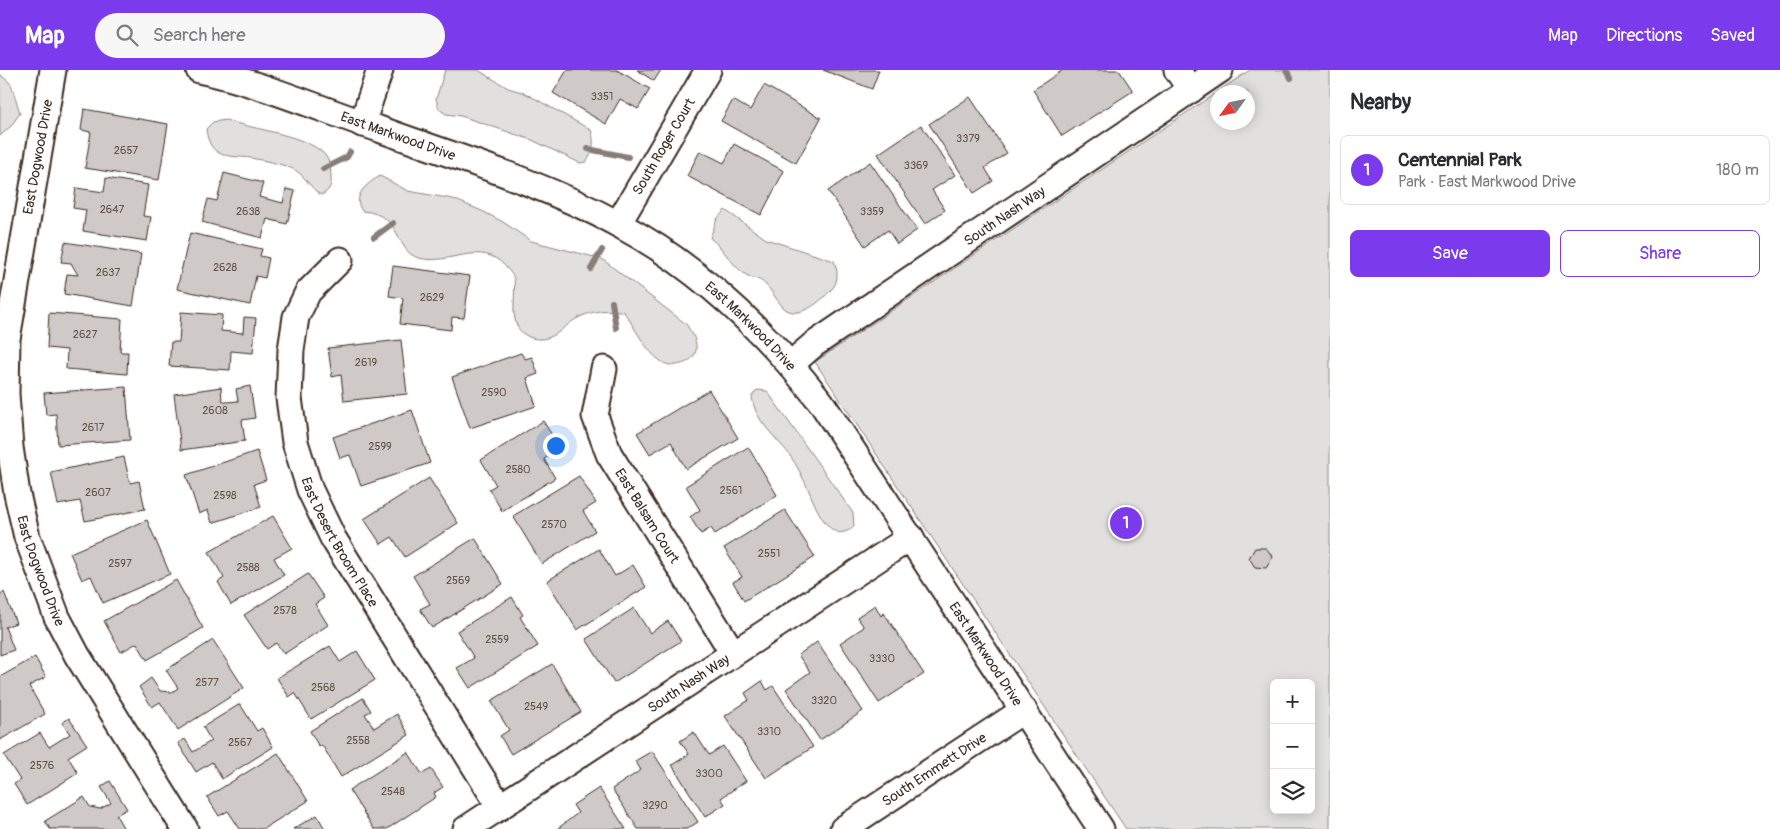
<!DOCTYPE html>
<meta charset="utf-8">
<style>
:root{--surface:#fff;--page:#f7f7f7;--text:#2b2b33;--muted:#7c7c81;--line:#e1e1e2;--accent:#7c3aed}
body{margin:0;font-family:Pangolin,sans-serif;background:var(--page);color:var(--text)}
.controls{position:absolute;right:15px;bottom:15px;display:grid;overflow:hidden;border-radius:8px;box-shadow:0 2px 12px #0003}
.controls button{width:45px;height:45px;display:grid;place-items:center;padding:0;border:0;border-bottom:1px solid var(--line);background:var(--surface);color:var(--text);font:25px sans-serif}
.compass{position:absolute;left:1210px;top:15px;width:45px;height:45px;border-radius:50%;background:var(--surface);box-shadow:0 2px 12px #0003;rotate:237deg}
.you{position:absolute;left:555px;top:375px;width:18px;height:18px;margin:-12px;border:4px solid #fff;border-radius:50%;background:#1a73e8;box-shadow:0 0 0 8px #1a73e833}
.badge{display:grid;place-items:center;width:32px;height:32px;border-radius:50%;background:var(--accent);color:#fff;font-size:16px;font-weight:700}
.pin{position:absolute;translate:-50% -50%;border:2px solid #fff;box-shadow:0 1px 5px #0006}
.list{margin:0;padding:0;list-style:none}
h2{display:flex;justify-content:space-between;align-items:center;height:65px;margin:0;padding:0 20px;font-size:21px}
h2 small{font-size:16px;font-weight:400;color:var(--muted)}
.list li{display:grid;grid-template-columns:32px 1fr auto;gap:15px;align-items:center;box-sizing:border-box;height:70px;margin:0 10px 10px;padding:0 10px;border:1px solid var(--line);border-radius:8px}
.list b{display:block;font-size:19px;white-space:nowrap}
.list p{margin:0;font-size:16px;white-space:nowrap;color:var(--muted)}
.list em{font-size:16px;font-style:normal;color:var(--muted)}
.actions{display:flex;gap:10px;padding:15px 20px}
.actions a{flex:1;padding:11px 0;border:1px solid var(--accent);border-radius:8px;text-align:center;font-size:18px;color:var(--accent)}
.actions .main{background:var(--accent);color:#fff}
.icon{flex:none;width:28px;height:28px;fill:none;stroke:currentColor;stroke-width:2;stroke-linecap:round;stroke-linejoin:round}
.map{position:relative;flex:none;width:1330px;height:759px;overflow:hidden}
header{display:flex;align-items:center;gap:30px;box-sizing:border-box;height:70px;padding:0 25px;background:var(--accent);color:#fff}
header strong{font-size:24px}
nav{display:flex;gap:28px;margin-inline-start:auto;font-size:18px}
.search{width:350px;height:45px;background:var(--page);display:flex;align-items:center;gap:12px;box-sizing:border-box;padding:0 18px;border-radius:28px;color:var(--muted);font-size:19px}
main{display:flex}
aside{flex:1;background:var(--surface)}
.map>svg:first-child{display:block}
</style>
<header>
<strong>Map</strong>
<div class="search"><svg class="icon" aria-label="search" viewBox="0 0 24 24"><circle cx="10" cy="10" r="6"/><path d="M15 15l6 6"/></svg>Search here</div>
<nav><a>Map</a><a>Directions</a><a>Saved</a></nav>
</header>
<main>
<div class="map">
<svg width="1330" height="759" viewBox="0 0 1330 759">
<rect width="100%" height="100%" fill="#fff"/>
<filter id="ink" filterUnits="userSpaceOnUse"><feTurbulence type="fractalNoise" baseFrequency=".02" numOctaves="2"/><feDisplacementMap in="SourceGraphic" scale="10" xChannelSelector="R" yChannelSelector="G"/><feConvolveMatrix kernelMatrix="1 2 1 2 8 2 1 2 1" color-interpolation-filters="sRGB"/></filter>
<g filter="url(#ink)">
<path fill="#e2e0de" stroke="#8e857e" fill-rule="evenodd" d="M445,0H478L508,18L525,23L591,60C595,72 594,82 586,92L580,93L532,70L461,46L446,44L439,39L436,29Z
M1250,0H1330V759H1126L815,292ZM1218,22H1248V52H1218ZM1274,613H1311V740H1274Z
M0,4L11,14L20,43L11,56L0,66Z
M226,50C250,59 315,66 327,88C330,93 331,101 331,107C332,115 329,122 321,125C310,118 304,104 293,99C280,93 265,91 251,88C228,85 210,90 206,59L213,52Z
M380,106L408,121L453,129L482,141L503,152L531,171L602,189L686,254C691,262 697,269 696,279C695,294 672,299 662,292C645,281 635,257 624,242C609,238 590,241 576,249C561,258 551,275 529,267C506,257 517,227 514,209C513,204 508,200 505,196C481,169 448,196 419,188C394,182 404,144 362,141C351,125 368,113 380,106Z
M725,140L766,169L834,191C838,201 839,212 831,220C821,231 797,253 782,236C776,229 772,221 765,214C761,209 754,209 748,206C732,197 724,178 710,168L717,149Z
M757,320L767,321L853,443L854,457C847,462 840,465 833,460C822,453 814,433 809,421C803,408 797,395 789,384C775,366 754,350 752,326Z"/>
<g fill="none" stroke-linecap="round" stroke-linejoin="round">
<path stroke="#887e77" stroke-width="6" d="M1286,0L1291,8
M588,79L628,87
M323,99L347,87L350,82
M374,167L393,153
M591,199L602,180
M612,232L616,258"/>
</g>
<path fill="#cfcac7" stroke="#3b2a1e" d="M567,0H617L650,19L638,39L620,29L606,54L553,23Z
M637,0H661L654,11Z
M823,0H879L872,19Z
M1063,0H1119L1133,21L1062,66L1033,20Z
M764,15L821,48L796,93L721,51L733,30L750,40Z
M970,27L1007,83L985,98L993,111L974,123L929,54Z
M84,39L168,54L159,110L85,98L91,62L81,60Z
M921,55L955,105L932,120L945,140L925,154L878,84Z
M734,74L784,101L761,145L687,106L700,81L724,93Z
M870,92L917,160L897,174L888,160L865,176L828,121Z
M224,103L263,113L259,127L283,133L286,119L295,121L287,154L267,149L262,168L202,152L208,129L217,131Z
M106,108L148,115L143,146L151,147L147,171L83,161L86,140L73,138L76,118L104,122Z
M190,163L262,179L260,186L269,188L265,208L256,206L250,235L177,219Z
M65,172L141,184L133,236L64,224L67,204L78,205L71,193L61,192Z
M393,196L470,206L464,248L452,247L451,260L400,254L403,228L389,226Z
M181,242L222,245L221,261L243,263L244,247L256,248L253,283L231,281L230,300L169,296L171,272H179Z
M49,243L122,249L120,282H128L127,304L66,299L67,280L47,278Z
M401,270L407,324L344,331L341,305L332,307L328,278Z
M521,283L525,289L532,287L538,304L527,308L536,336L470,358L452,307Z
M250,316L255,348L242,350L245,371L181,380L174,324L221,317L222,330L227,332L238,331L236,319Z
M126,317L130,370L58,375L56,344L46,345L44,323Z
M709,320L738,368L686,399L671,372L650,384L637,363Z
M412,340L430,393L361,416L350,385L340,388L333,367Z
M543,351L561,379L544,389L555,408L502,441L489,419L496,415L481,390Z
M748,377L777,425L715,464L711,458L701,464L690,447L700,440L686,416Z
M257,381L266,410L254,414L261,437L212,453L208,440L199,444L186,405Z
M124,387L130,413L139,411L145,439L85,451L80,431L58,435L51,402Z
M579,406L596,433L583,441L595,461L542,494L513,446Z
M429,408L458,453L405,487L392,467L381,474L364,449Z
M785,440L815,487L744,531L733,512L742,507L724,478Z
M273,446L292,478L274,488L284,505L231,535L218,512L224,508L209,482Z
M147,450L170,504L103,533L91,506L82,510L70,483Z
M475,468L503,514L432,558L420,539L430,534L413,506Z
M1255,478H1266L1273,487L1266,498L1255,497L1249,488Z
M599,479L615,506L633,495L646,517L577,560L547,511Z
M308,504L324,528L315,534L328,555L284,584L276,573L267,579L244,545Z
M176,510L203,558L147,590L137,573L121,582L104,551Z
M4,522L16,553L5,557L14,580L0,585V524Z
M512,527L523,545L520,547L538,576L470,618L457,598L474,588L457,561Z
M875,535L881,546L884,543L924,604L879,633L840,573L864,557L857,547Z
M634,538L650,563L668,551L681,571L614,613L586,569Z
M213,570L244,618L178,660L160,632L152,637L139,617L151,608L160,621L172,622L178,618L166,600Z
M817,572L863,641L820,670L786,619L810,602L798,585Z
M330,576L340,592L357,581L375,610L311,649L295,623L289,627L277,608Z
M35,587L46,607L29,616L45,644L0,670V607Z
M552,594L581,642L511,684L500,666L509,660L491,631Z
M762,611L767,620L773,616L813,677L766,708L725,646L749,630L745,623Z
M363,628L371,641L365,644L374,658L397,644L409,665L341,707L322,675L319,677L310,661Z
M240,634L257,661L262,658L273,677L222,709L212,692L196,702L178,673L185,669L193,682L211,671L203,657Z
M69,648L87,675L68,687L78,703L27,735L14,714L20,710L4,685L40,663L49,677L70,664L62,653Z
M694,662L709,685L723,676L746,711L721,728L725,734L705,747L672,695L689,684L680,671Z
M652,681L698,752L687,759H638L612,719L641,700L635,691Z
M408,682L422,704L431,699L443,717L434,723L436,727L387,759H374L349,720Z
M278,683L308,731L263,759H240L228,741L219,746L207,727Z
M110,711L127,739L116,745L124,759H50L45,751L84,727L90,737L100,739L111,733L101,717Z
M599,718L626,759H557L578,743L573,735Z
M317,745L325,759H293Z"/>
<g fill="none" stroke-linecap="round" stroke-linejoin="round">
<g stroke="#3b2a1e" stroke-width="29">
<g id="minor">
<path id="s1" d="M53,0L7,269L6,324L10,377L17,424L27,467L57,547L77,585L185,759"/>
<path id="s2" d="M199,0C261,13 320,39 379,59C459,88 543,113 618,154C697,196 766,262 821,332L1101,759"/>
<path d="M1177,0L1191,20"/>
<path d="M362,54L380,0"/>
<path id="s3" d="M618,154L708,0"/>
<path id="s4" d="M340,190L308,222L296,247L291,280L289,328L295,372L310,420L333,468L500,737"/>
<path id="s5" d="M791,294L813,275L1220,0"/>
<path id="s6" d="M604,299L595,346L609,384L733,583"/>
<path id="s7" d="M466,759L911,467"/>
<path id="s8" d="M843,759L1024,640"/>
</g>
</g>
<use href="#minor" stroke="#fff" stroke-width="25"/>
</g>
</g>
<g text-anchor="middle" dominant-baseline="central" stroke-width="5" stroke-linejoin="round" paint-order="stroke">
<g font-size="11" fill="#605248">
<text x="602" y="26">3351</text>
<text x="968" y="68">3379</text>
<text x="126" y="80">2657</text>
<text x="916" y="95">3369</text>
<text x="112" y="139">2647</text>
<text x="248" y="141">2638</text>
<text x="872" y="141">3359</text>
<text x="225" y="197">2628</text>
<text x="108" y="202">2637</text>
<text x="432" y="227">2629</text>
<text x="85" y="264">2627</text>
<text x="366" y="292">2619</text>
<text x="494" y="322">2590</text>
<text x="215" y="340">2608</text>
<text x="93" y="357">2617</text>
<text x="380" y="376">2599</text>
<text x="518" y="399">2580</text>
<text x="731" y="420">2561</text>
<text x="98" y="422">2607</text>
<text x="225" y="425">2598</text>
<text x="554" y="454">2570</text>
<text x="769" y="483">2551</text>
<text x="120" y="493">2597</text>
<text x="248" y="497">2588</text>
<text x="458" y="510">2569</text>
<text x="285" y="540">2578</text>
<text x="497" y="569">2559</text>
<text x="882" y="588">3330</text>
<text x="207" y="612">2577</text>
<text x="323" y="617">2568</text>
<text x="824" y="630">3320</text>
<text x="536" y="636">2549</text>
<text x="769" y="661">3310</text>
<text x="358" y="670">2558</text>
<text x="240" y="672">2567</text>
<text x="42" y="695">2576</text>
<text x="709" y="703">3300</text>
<text x="393" y="721">2548</text>
<text x="655" y="735">3290</text>
</g>
<g font-size="14" fill="#3b2a1e" stroke="#fff">
<text stroke="none"><textPath href="#s2" startOffset="210">East Markwood Drive</textPath></text>
<text stroke="none"><textPath href="#s3" startOffset="90">South Roger Court</textPath></text>
<text transform="translate(38 87) rotate(-80)">East Dogwood Drive</text>
<text stroke="none"><textPath href="#s5" startOffset="260">South Nash Way</textPath></text>
<text stroke="none"><textPath href="#s2" startOffset="615">East Markwood Drive</textPath></text>
<text stroke="none"><textPath href="#s6" startOffset="161">East Balsam Court</textPath></text>
<text stroke="none"><textPath href="#s4" startOffset="309">East Desert Broom Place</textPath></text>
<text stroke="none"><textPath href="#s1" startOffset="509">East Dogwood Drive</textPath></text>
<text stroke="none"><textPath href="#s2" startOffset="1020">East Markwood Drive</textPath></text>
<text stroke="none"><textPath href="#s7" startOffset="266">South Nash Way</textPath></text>
<text stroke="none"><textPath href="#s8" startOffset="109">South Emmett Drive</textPath></text>
</g>
</g>
</svg>
<div class="controls">
<button>+</button>
<button>−</button>
<button><svg class="icon" aria-label="layers" viewBox="0 0 24 24"><path d="M12 4l9 5-9 5-9-5zM3 14l9 5 9-5"/></svg></button>
</div>
<svg class="compass" viewBox="-18 -18 36 36"><path d="M0-13l5 13h-10z" fill="#e53935"/><path d="M0 13l5-13h-10z" fill="#7c7c81"/></svg>
<div class="you"></div>
<div class="pin badge" style="left:1126px;top:453px">1</div>
</div>
<aside>
<h2>Nearby<small></small></h2>
<ul class="list">
<li><span class="badge">1</span><div><b>Centennial Park</b><p>Park · East Markwood Drive</p></div><em>180 m</em></li>
</ul>
<div class="actions"><a class="main">Save</a><a>Share</a></div>
</aside>
</main>
